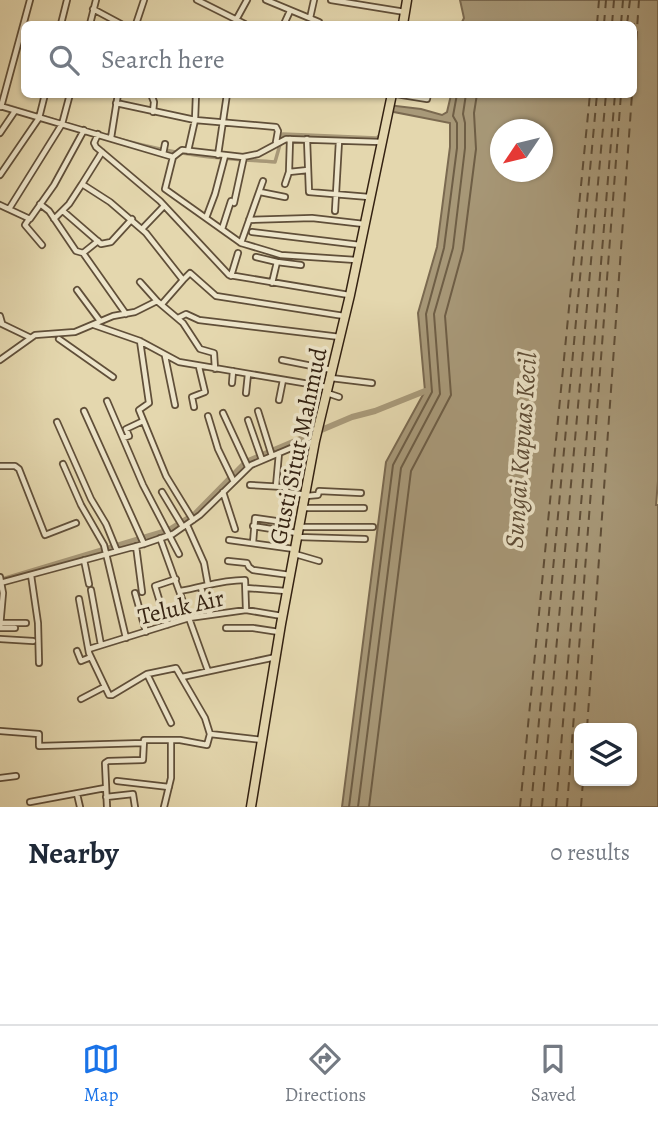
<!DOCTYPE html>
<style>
:root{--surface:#fff;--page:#f6f6f7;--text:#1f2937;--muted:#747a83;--line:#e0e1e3;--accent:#1a73e8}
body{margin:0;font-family:Alegreya,serif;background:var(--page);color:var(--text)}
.controls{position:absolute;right:21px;bottom:21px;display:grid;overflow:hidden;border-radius:10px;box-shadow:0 2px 5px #0004}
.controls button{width:63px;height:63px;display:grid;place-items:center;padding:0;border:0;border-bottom:2px solid var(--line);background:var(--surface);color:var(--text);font:35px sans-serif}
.compass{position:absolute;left:490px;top:119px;width:63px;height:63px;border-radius:50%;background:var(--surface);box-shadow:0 2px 5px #0004;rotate:235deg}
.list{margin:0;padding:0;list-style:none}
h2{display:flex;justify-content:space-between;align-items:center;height:91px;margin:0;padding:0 28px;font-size:30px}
h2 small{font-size:23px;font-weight:400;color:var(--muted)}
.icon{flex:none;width:38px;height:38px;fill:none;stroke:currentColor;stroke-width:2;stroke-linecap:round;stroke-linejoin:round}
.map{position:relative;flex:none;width:658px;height:807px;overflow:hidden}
.search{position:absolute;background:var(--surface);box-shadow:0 2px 5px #0004;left:21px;right:21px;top:21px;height:77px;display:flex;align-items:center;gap:18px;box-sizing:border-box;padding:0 24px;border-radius:10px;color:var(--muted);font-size:26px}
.sheet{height:217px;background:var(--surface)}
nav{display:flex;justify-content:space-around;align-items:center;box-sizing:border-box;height:98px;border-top:2px solid var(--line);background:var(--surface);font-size:19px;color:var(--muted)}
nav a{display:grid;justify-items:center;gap:4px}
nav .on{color:var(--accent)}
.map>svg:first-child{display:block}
</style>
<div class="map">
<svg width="658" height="807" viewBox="0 0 658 807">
<rect width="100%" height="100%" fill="#e4d7ae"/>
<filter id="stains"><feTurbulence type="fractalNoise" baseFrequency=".00286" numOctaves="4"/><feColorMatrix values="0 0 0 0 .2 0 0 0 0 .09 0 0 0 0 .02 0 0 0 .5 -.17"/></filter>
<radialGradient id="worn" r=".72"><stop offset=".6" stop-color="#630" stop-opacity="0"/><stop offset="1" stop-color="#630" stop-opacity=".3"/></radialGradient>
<path fill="#a89979" stroke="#7a6950" stroke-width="2" fill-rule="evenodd" d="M460,0H658V481L656,505H658V807H342L386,462L425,391L418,313L437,247L450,147V123L394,112L388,105L421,109L442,115L447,112L451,95L634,94V24H461L464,18ZM500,130H542V172H500ZM579,728H632V781H579Z"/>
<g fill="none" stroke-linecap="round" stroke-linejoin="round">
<path stroke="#6e5e46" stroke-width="2" d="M349,807L393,465L432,392L426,314L444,248L457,148V123L453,116L457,94
M358,807L401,468L440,394L434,314L453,248L465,148V123L463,114L466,94
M369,807L411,471L451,395L445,316L463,250L476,149L474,113L477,94"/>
<path stroke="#a89979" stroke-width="3.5" d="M2,104C65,122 129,146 195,155C221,159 249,160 275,162L283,134L377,138L380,135"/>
<path stroke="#a89979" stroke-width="6" d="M0,581L169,530L195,514L246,462L352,417L375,411L425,391"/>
<path stroke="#5d4c36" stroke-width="2" stroke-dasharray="9 7" stroke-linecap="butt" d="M597,24L599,0
M604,24L606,0
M612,24L614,0
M621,24L623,0
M627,24L630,0
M634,72L639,0
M587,728L632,94
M520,807L590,94
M531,807L597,94
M542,807L606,94
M556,807L615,94
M567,807L621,94
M581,807L583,781"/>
<g stroke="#604f39" stroke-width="8">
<path id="minor" d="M197,0L245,24
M266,0L319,22
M331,0L405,12
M93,9L121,24
M310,18L314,0
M236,20L247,0
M61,24L67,0
M90,24L96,0
M136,24L144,0
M284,24L290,11
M151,94L154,102L153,112
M396,94L427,99L428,94
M116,103L195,120L276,127L278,131L276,142
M0,106L173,157
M1,107L30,0
M0,133L15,111
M98,134L94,143L96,147L160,201L229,275L349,295
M111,138L118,94
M307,139L309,192L369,197
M188,151L195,120L196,94
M102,152L82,184L110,202L146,233L183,280L190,273L216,296L344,316
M163,154L165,144
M218,155L227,94
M173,157L182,150L243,157L258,154L286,139L381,142
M173,157L165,189L241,243L263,181
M289,172L290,139
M0,175L39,118L45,94
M285,184L289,172L308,170
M260,192L285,197
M40,204L49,211L76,251L83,253L126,314
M0,205L30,219L54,185L84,130
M9,209L62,124L70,94
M63,211L101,244L111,242L132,219
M335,211L339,141
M206,218L215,194L225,156
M29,219L25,225L42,245
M54,219L69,204L82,184
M249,220L312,218L364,224
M142,229L164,206
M222,229L231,201L234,203L244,157
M252,232L360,245
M241,243L281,255L356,260
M83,253L98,241
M256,257L277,262
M231,276L238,253
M140,282L157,301
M272,283L277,262L301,265
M77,290L100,321
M162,304L183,280
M0,316L2,323
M178,318L186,314L199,320L340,337
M0,323L29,337
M94,325L140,341L179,362L327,387
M59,339L113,377
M140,341L149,403L139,410L166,476L193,520
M165,356L175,405
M0,360L35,335L75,332L113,316L135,312L157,301L183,323L200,349L214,353L215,369
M282,360L332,370
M331,378L372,383
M232,383L233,371
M246,393L248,374
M327,393L339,397
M279,400L283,380
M107,401L143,485L179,554
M194,407L192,397L205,392L199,367
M84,411L144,544
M258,411L272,456
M223,413L248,467
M208,416L218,449L233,480
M248,420L262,460
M57,422L91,499L106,524L117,551
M123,438L129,436L126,429L143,421
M63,464L81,505L104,545L126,638
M0,466H15L19,469L45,535L76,523
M250,485L284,487L287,492L306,495
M276,486L279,453
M162,492L183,527
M223,492L235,529
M306,496L318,495L319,491L361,493
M303,508H364
M187,525L204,563L208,585
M253,526L297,533
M300,527H373
M298,537L365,539
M160,538L208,671
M229,540L294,549
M253,543L255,518L283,522L284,531
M136,546L142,592
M295,554L319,561
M84,560L89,584
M228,561L247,563L249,567L253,570L290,575
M31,575L38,623L39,663
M0,577L3,593L0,627
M0,583L144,544L173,534L200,515L251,465L291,448L315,441
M201,588L210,615
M246,588L286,591
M91,590L101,645
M180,591C204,587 220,580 245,580L246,610
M135,593L146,632
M79,599L89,653L109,695H112L147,674L176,668L205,718L210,734
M0,623H26
M167,625L155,586L176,579
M0,628H15
M226,628H253L279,632
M0,639L33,641
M89,649L189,618L246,610L282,616
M77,651L81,661L91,657
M147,674L171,723
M182,677L276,657
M81,699L104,687
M0,731L39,734V746L144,743
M0,778L16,776
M117,781L169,787
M77,794L80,807
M106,797L133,794L135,807
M30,802L105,788
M107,807L105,763L108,761L143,760L144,740H180L207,745L210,734L262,740
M164,807L171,778V740"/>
</g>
<g stroke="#342212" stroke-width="11">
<path id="highway" d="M403,24L407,0
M251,807L281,624L315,441L350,295L392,94"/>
</g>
<use href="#minor" stroke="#ede5ca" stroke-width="4.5"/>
<use href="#highway" stroke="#e4d7ae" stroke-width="8"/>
</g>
<g text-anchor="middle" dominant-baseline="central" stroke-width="7" stroke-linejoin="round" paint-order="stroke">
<g font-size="24" fill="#342212" stroke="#ede5ca">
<text transform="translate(298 446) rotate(-78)">Gusti Situt Mahmud</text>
<text transform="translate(181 607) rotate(-13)">Teluk Air</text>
</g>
<g font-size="26" font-style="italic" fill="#5d4c36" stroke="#ede5ca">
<text transform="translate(521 450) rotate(-86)">Sungai Kapuas Kecil</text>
</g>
</g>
<rect width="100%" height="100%" filter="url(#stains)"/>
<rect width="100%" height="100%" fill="url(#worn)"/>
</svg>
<div class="controls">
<button><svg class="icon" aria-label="layers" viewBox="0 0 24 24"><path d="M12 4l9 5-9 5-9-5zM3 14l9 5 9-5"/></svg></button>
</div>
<svg class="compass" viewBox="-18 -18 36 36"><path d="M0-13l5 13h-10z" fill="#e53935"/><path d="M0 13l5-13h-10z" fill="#747a83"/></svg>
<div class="search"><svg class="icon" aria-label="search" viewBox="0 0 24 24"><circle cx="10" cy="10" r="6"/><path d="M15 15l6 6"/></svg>Search here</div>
</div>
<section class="sheet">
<h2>Nearby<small>0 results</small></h2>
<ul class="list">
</ul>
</section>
<nav>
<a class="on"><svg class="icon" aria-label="map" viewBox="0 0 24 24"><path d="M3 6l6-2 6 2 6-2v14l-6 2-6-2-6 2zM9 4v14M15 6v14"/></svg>Map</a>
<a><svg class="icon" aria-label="directions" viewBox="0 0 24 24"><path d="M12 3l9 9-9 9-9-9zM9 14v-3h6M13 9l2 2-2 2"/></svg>Directions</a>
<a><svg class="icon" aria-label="saved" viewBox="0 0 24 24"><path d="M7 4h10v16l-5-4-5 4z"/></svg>Saved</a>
</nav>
